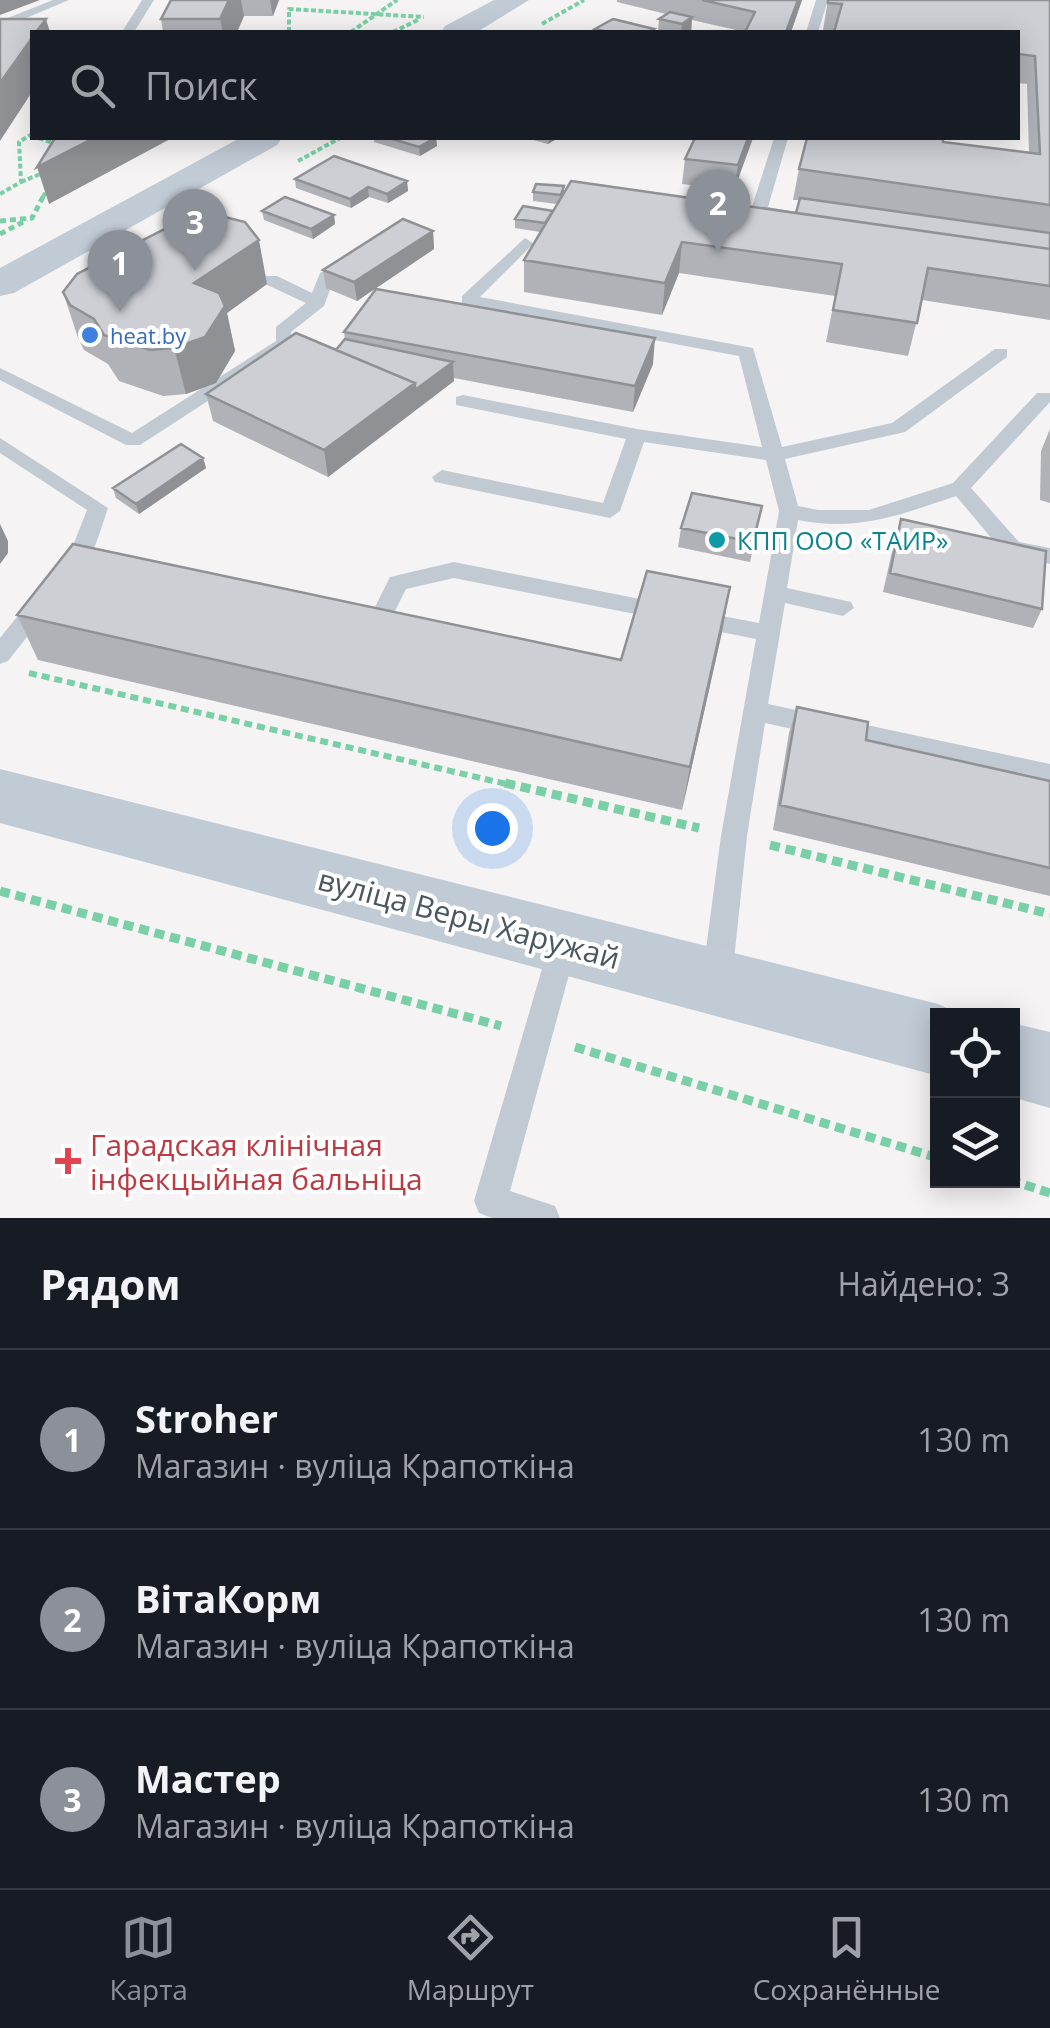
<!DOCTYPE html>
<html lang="ru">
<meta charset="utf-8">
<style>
:root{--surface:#171b24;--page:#242831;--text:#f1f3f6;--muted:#9ea1a6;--line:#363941;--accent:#8c9099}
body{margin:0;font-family:"Open Sans",sans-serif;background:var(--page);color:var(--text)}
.controls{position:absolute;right:30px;bottom:30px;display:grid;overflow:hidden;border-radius:0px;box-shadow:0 5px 25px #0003}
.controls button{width:90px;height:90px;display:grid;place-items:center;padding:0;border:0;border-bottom:2px solid var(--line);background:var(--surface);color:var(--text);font:50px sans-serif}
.you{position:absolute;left:492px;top:828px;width:35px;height:35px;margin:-25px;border:8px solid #fff;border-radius:50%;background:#1a73e8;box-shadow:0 0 0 15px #1a73e833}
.badge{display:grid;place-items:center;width:65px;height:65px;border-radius:50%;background:var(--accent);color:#fff;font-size:32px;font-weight:700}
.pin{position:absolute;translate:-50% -82px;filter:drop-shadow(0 2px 5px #0008)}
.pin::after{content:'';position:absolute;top:52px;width:35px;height:30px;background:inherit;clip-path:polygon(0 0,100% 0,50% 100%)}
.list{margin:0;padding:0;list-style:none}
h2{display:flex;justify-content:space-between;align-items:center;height:130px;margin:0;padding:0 40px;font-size:42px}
h2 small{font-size:32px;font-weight:400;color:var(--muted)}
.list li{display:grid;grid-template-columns:65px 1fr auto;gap:30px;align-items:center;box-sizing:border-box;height:180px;padding:0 40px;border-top:2px solid var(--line)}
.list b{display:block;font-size:38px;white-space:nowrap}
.list p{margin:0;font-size:32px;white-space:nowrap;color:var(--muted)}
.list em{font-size:32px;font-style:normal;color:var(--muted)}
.icon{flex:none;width:55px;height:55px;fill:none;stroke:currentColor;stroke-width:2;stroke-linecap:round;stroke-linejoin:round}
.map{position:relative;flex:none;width:1050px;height:1218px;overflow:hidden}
.search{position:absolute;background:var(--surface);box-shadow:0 5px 25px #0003;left:30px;right:30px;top:30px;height:110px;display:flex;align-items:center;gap:25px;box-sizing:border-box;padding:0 35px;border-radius:0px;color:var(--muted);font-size:38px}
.sheet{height:670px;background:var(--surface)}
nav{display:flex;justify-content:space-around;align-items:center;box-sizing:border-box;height:140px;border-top:2px solid var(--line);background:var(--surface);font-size:28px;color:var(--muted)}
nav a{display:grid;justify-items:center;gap:5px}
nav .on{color:var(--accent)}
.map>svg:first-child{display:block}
</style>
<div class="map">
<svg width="1050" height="1218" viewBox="0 0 1050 1218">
<rect width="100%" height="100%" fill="#f5f3f3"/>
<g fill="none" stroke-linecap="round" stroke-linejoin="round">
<path stroke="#7ad0a6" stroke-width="4" stroke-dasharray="5 2.5" stroke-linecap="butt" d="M542,24L584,0
M289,32V9L424,17
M351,32L397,0
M393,32L420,19
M39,138L56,144
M298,161L340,138
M21,182L45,172
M0,194L21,182L19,142L32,134
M43,197L48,187"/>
<path stroke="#7ad0a6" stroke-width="5" stroke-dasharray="6 4" stroke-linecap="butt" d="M0,221L32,218L44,195
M0,234L27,220"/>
<path stroke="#7ad0a6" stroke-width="6" stroke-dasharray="8 5" stroke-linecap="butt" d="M29,673L515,786"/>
<path stroke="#7ad0a6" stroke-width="9" stroke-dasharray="10 6" stroke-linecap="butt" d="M505,783L699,828
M770,845L1050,914
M0,891L501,1026
M575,1047L938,1158
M1010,1180L1050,1193"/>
<path fill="#c1cad2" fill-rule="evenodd" d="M53,0H69L0,29V21Z
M142,0H154L134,32H122Z
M816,0H828L818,32H806Z
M774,138H788L768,207L789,211L792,214L784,219L751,210Z
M525,238L533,243L531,246L480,297L753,348L782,447L892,423L995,349H1007V357L905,432L785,459L798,506L818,510H869L953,483L1037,393H1050V402L971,488L1019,542L1050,548V564L1004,553L956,496C900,515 857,532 798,520L787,588L851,602L854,608L843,616L785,603L768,704L1050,764V786L765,723L747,836L732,979L727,989L717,993L707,989L702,979L721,836L756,639L696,627L685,619L696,611L759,623L779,511L766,460L644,442L620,511L610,518L435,482L432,477L442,470L603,503L626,439L456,405V397L463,395L637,429L762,447L739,356L462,304V296Z
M348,257L356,262L334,279L324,306L291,332V347L140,445H126L0,380V368L132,433L276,341V327L306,303L265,284V276H277L312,293L320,273Z
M0,438L108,508C100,530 92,570 67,578L56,570L70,553L87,510L0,453Z
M454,562L665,604L676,612L665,620L454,578L406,589L387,627C376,630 356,628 350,617L361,609L373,611L390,577Z
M41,595L49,597L52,603L49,609L8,661L0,664V638L33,597Z
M563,932L573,936L577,945L510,1191L555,1206L560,1218H492L479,1213L474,1201L549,945L553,936Z"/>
<path fill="#c1cbd6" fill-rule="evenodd" d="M494,0H529L477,32H441L445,26Z
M240,138H282L277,145L14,293L0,296V268Z
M0,769L938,1004L965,1016H938V1076L0,823Z
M1012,1023L1050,1032V1108L1012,1097Z"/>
</g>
<path fill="#b0b2b7" d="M171,0H279L273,16H244L237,32H163L161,19Z
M617,0H802L791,32H745L692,20L691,32H658L659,19L666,14L617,2Z
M828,0H1050V320L922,300L908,356L826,342L835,296L679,273L662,315L524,292V260L540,232L515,228V219L553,211L557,204L533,201V192H564L796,213L799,200H793L799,169L943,142L1029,153L1027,84L1018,83V32L823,30Z
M374,138H436L437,146L420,156L374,142Z
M526,138H558L548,144Z
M695,138H753L734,190L682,184L685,159Z
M295,179L407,181L408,191L388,203L369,197L351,208L296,188Z
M262,211L334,215L335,224L313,239L264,220Z
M433,231L434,249L357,301L326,288L323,270Z
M267,284L227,313L235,351L216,383L186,394L163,396L119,381L108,364L84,350L78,338L63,292Z
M344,332L653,364L633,412L454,378V381L328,477L213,421L206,394L336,350L345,339Z
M1050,429V503L1040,500L1041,451Z
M203,458L206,468L139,514L116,498L113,488Z
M762,506L750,562L678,547L681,528Z
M901,519L1042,609L1033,628L883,592L895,538Z
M730,587L722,632L682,810L38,660L17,615L621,660Z
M797,707L866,740L1050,781V896L773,830L789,733Z"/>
<path fill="#909195" d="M0,0H40L0,15Z
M229,0H241L244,16L237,32H223L220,19Z
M270,0H279L273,16Z
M798,0H802L791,32H786Z
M692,17L691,32H681L682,24Z
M46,19L50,32H36Z
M32,38V92L0,141V83Z
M94,138H172L49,204L37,167Z
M436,138L437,146L420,156L419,147Z
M549,138H558L548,144Z
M748,138H753L734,190L738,165Z
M407,181L408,191L388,203L387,194Z
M368,187L369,197L351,208L350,199Z
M334,215L335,224L313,239L311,229Z
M433,231L434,249L357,301L354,282Z
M259,240L267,284L227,313L235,351L216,383L186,394L174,348L194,283Z
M682,242L679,273L662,315L665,283Z
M655,338L653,364L633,412L635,386Z
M453,362L454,381L328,477L324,450L415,383Z
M203,458L206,468L139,514L136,504Z
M0,524L8,541V553L0,564Z
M730,587L722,632L682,810L690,767Z"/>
<path fill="#cdcfd5" stroke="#909195" stroke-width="2.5" d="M171,0H229L220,19H161Z
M702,0H798L786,32H745L755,12Z
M828,0H1050V205L799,169L807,138H943V142L1040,154L1035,56L1018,54V32H834L842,4L828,3Z
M670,12L692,17L682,24L659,19Z
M0,19H46L36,32H32V38L0,83Z
M613,19L654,29L649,32H608L595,29Z
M55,138H94L37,167Z
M389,138H435L419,147Z
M695,138H748L738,165L685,159Z
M334,156L407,181L387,194L368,187L350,199L295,179Z
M571,181L1050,249V286L928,268L917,323L833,310L842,264L682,242L665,283L524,260Z
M536,184L564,186L561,195L533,192Z
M285,197L334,215L311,229L262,211Z
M800,198L1050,233V249L796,213Z
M523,206L553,211L545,223L515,219Z
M213,214L245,222L259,240L194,283L219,293L225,306L205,337L174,348L150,350L104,335L94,319L70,305L63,292L77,274L188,217Z
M403,219L433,231L354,282L323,270Z
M376,289L655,338L635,386L344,332Z
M296,333L415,383L324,450L206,394Z
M345,339L453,362L415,390V383L336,350Z
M181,444L203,458L136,504L113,488Z
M692,493L762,506L753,542L681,528Z
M901,519L1046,551L1042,609L890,573Z
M73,544L621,660L647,571L730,587L690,767L17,615Z
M797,707L868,722L866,740L1050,781V868L780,805Z"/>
<circle fill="#3f7fe0" stroke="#fff" stroke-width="4" cx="90" cy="335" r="10"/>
<circle fill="#0f9aa8" stroke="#fff" stroke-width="4" cx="717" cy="540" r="10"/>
<path fill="#e0444e" stroke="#fff" stroke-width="4" d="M63 1146h10v10h10v10h-10v10h-10v-10h-10v-10h10z"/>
<g text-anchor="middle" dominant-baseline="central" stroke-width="8" stroke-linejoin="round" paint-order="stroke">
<g font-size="22" fill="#366cbe" stroke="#fff" text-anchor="start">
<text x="110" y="335">heat.by</text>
</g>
<g font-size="25" fill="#0d838f" stroke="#fff" text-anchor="start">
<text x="737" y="540">КПП ООО «ТАИР»</text>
</g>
<g font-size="30" fill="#4a5661" stroke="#fff">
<text transform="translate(469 918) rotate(15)">вуліца Веры Харужай</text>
</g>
<g font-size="30" fill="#be3a42" stroke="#fff" text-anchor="start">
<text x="90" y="1144">Гарадская клінічная<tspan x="90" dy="34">інфекцыйная бальніца</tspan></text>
</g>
</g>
</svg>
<div class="controls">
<button><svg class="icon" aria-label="locate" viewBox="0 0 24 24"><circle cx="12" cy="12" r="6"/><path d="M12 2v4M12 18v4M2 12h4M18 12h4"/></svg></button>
<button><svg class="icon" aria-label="layers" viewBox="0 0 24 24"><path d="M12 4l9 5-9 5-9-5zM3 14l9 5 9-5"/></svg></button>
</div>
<div class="you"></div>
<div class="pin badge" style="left:120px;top:312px">1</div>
<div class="pin badge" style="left:718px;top:252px">2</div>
<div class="pin badge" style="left:195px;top:271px">3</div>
<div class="search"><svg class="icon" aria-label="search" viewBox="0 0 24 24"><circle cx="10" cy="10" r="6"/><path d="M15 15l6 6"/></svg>Поиск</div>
</div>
<section class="sheet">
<h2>Рядом<small>Найдено: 3</small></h2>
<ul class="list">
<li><span class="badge">1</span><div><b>Stroher</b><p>Магазин · вуліца Крапоткіна</p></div><em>130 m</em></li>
<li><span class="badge">2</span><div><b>ВітаКорм</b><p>Магазин · вуліца Крапоткіна</p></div><em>130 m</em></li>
<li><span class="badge">3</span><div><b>Мастер</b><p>Магазин · вуліца Крапоткіна</p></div><em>130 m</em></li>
</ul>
</section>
<nav>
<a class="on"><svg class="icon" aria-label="map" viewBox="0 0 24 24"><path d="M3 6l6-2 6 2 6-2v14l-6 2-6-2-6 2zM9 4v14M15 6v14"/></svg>Карта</a>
<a><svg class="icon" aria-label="directions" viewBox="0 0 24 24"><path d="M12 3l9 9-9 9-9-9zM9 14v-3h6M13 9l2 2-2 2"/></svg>Маршрут</a>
<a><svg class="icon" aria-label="saved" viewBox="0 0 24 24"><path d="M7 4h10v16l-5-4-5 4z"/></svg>Сохранённые</a>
</nav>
